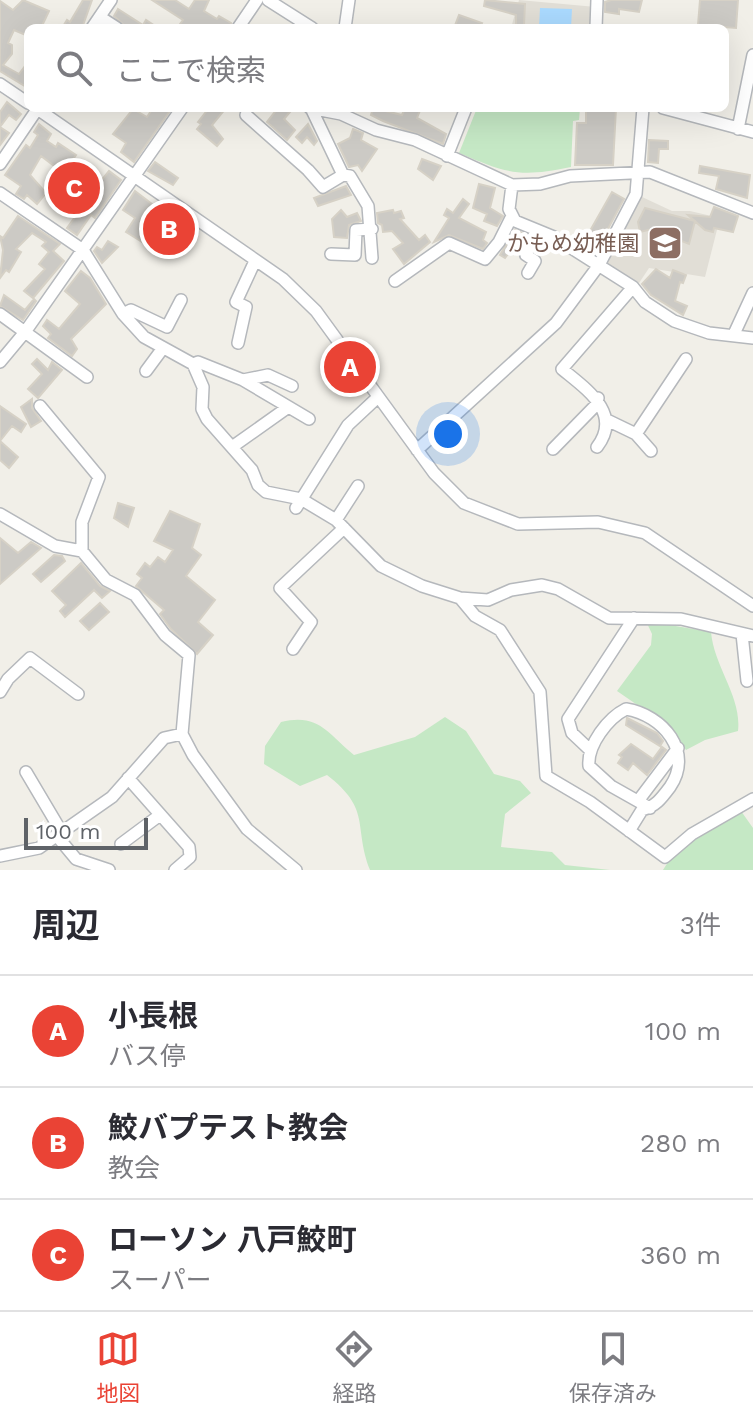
<!DOCTYPE html>
<html lang="ja">
<meta charset="utf-8">
<style>
:root{--surface:#fff;--page:#f7f7f7;--text:#2b2b33;--muted:#7c7c81;--line:#e1e1e2;--accent:#ea4335}
body{margin:0;font-family:"Work Sans","Noto Sans JP",sans-serif;background:var(--page);color:var(--text)}
.scale{position:absolute;left:24px;bottom:20px;width:124px;box-sizing:border-box;padding-left:8px;border:4px solid #5f6368;border-top:0;font-size:22px;line-height:28px;white-space:nowrap;color:#5f6368;-webkit-text-stroke:6px #fff;paint-order:stroke}
.you{position:absolute;left:448px;top:434px;width:28px;height:28px;margin:-20px;border:6px solid #fff;border-radius:50%;background:#1a73e8;box-shadow:0 0 0 12px #1a73e833}
.badge{display:grid;place-items:center;width:52px;height:52px;border-radius:50%;background:var(--accent);color:#fff;font-size:26px;font-weight:700}
.pin{position:absolute;translate:-50% -50%;border:4px solid #fff;box-shadow:0 2px 8px #0006}
.list{margin:0;padding:0;list-style:none}
h2{display:flex;justify-content:space-between;align-items:center;height:104px;margin:0;padding:0 32px;font-size:34px}
h2 small{font-size:26px;font-weight:400;color:var(--muted)}
.list li{display:grid;grid-template-columns:52px 1fr auto;gap:24px;align-items:center;box-sizing:border-box;height:112px;padding:0 32px;border-top:2px solid var(--line)}
.list b{display:block;font-size:30px;white-space:nowrap}
.list p{margin:0;font-size:26px;white-space:nowrap;color:var(--muted)}
.list em{font-size:26px;font-style:normal;color:var(--muted)}
.icon{flex:none;width:44px;height:44px;fill:none;stroke:currentColor;stroke-width:2;stroke-linecap:round;stroke-linejoin:round}
.map{position:relative;flex:none;width:753px;height:870px;overflow:hidden}
.search{position:absolute;background:var(--surface);box-shadow:0 8px 32px #0002;left:24px;right:24px;top:24px;height:88px;display:flex;align-items:center;gap:20px;box-sizing:border-box;padding:0 28px;border-radius:12px;color:var(--muted);font-size:30px}
.sheet{height:440px;background:var(--surface)}
nav{display:flex;justify-content:space-around;align-items:center;box-sizing:border-box;height:112px;border-top:2px solid var(--line);background:var(--surface);font-size:22px;color:var(--muted)}
nav a{display:grid;justify-items:center;gap:4px}
nav .on{color:var(--accent)}
.map>svg:first-child{display:block}
</style>
<div class="map">
<svg width="753" height="870" viewBox="0 0 753 870">
<rect width="100%" height="100%" fill="#f1efe8"/>
<path fill="#e1ded6" d="M519,0L596,7V28H511Z
M640,196L672,211H690L720,218L705,277L649,268L637,286L605,263Z"/>
<path fill="#c5e8c5" d="M477,108H580L579,120L573,121L571,167C519,178 506,173 459,153Z
M646,621L711,632C714,667 742,697 738,731L705,740L686,750L672,729L617,691L651,645L652,634Z
M445,717L466,731L494,774L520,781L531,793L505,814L501,847L552,852L565,865L610,870H370C353,825 372,810 327,775L300,786L264,764L265,746L281,722C319,713 327,733 354,755L415,737Z
M741,811L753,828V870H663C681,840 713,829 741,811Z"/>
<path fill="#aadaff" d="M540,8L572,9L571,28H539Z"/>
<path fill="#cccac5" stroke="#d6d1c6" stroke-width="2" d="M23,0L49,11L41,28H28V36L14,30L8,43L12,45V54L3,65L19,74L28,62V88L0,71V1L13,10Z
M83,0H92L82,28H62L67,20L70,22Z
M152,0H175L189,9L195,0H209L204,11L217,19L219,16L231,23L230,28H177L183,20Z
M485,0L525,4L524,25H516V15L484,6Z
M611,0H642L639,12L619,9V14L605,12V2Z
M700,0H738L736,28L698,25Z
M118,9L143,25L146,20L158,28H127L114,16Z
M459,15L482,23L480,28H454Z
M7,102L21,114L16,120L9,115L0,127L9,133L0,145V112Z
M153,108H172L134,162L121,152L126,143L113,134L133,109L147,117Z
M209,108H226L212,125L223,139L217,146L197,129L201,124L198,122Z
M278,108L290,112L284,119L295,130L287,140L267,122Z
M373,108L402,115L405,108H421L417,118L446,134L443,144L383,121L371,115Z
M586,108H616L613,165H575L577,123H586Z
M39,124L51,134L47,141L56,147L58,143L76,155L65,171L93,191L109,171L121,180L95,218L91,215L77,235L67,228L83,206L60,189L65,183L57,178L62,172L41,156L30,175L46,193L37,204L27,195L24,199L16,194L21,186L5,175L26,145L30,148L38,135L34,132Z
M308,124L317,141L314,145L307,137L302,143L296,137Z
M353,129L363,133L361,140L377,149L362,171L358,165L349,167L338,144L350,138Z
M649,140L668,141V149H659L658,163L648,162Z
M422,159L441,166L433,180L418,169Z
M155,162L178,178L173,185L148,171Z
M700,166L750,175L747,198L716,189L719,176L699,173Z
M479,184L495,188L490,208L503,216L497,226L484,221L487,214L473,208Z
M346,186L351,195L318,206L314,198Z
M135,191L178,224L166,242L149,231L142,242L126,232L135,218L123,210Z
M612,192L624,199L595,253L582,245Z
M463,199L469,204L459,218L486,232L483,240L487,243L483,249L449,235L434,242L449,218L444,215L447,209L453,213Z
M714,207L738,216L733,232L714,228L713,232L705,230L688,215L710,217Z
M645,208L695,221L689,244L652,229L640,232L638,222Z
M341,210L347,217L357,213L361,221L349,225L347,238L334,237L332,219Z
M393,210L394,213L401,211L404,218L400,219L419,240L425,235L430,242L404,264L393,249L403,243L392,231L383,232L382,225L378,223L377,213Z
M18,216L60,244L53,251L64,261L33,298L24,291L45,269L39,264L49,252L42,246L46,242L32,233L16,249L21,252L9,272L6,270L0,278L3,250L0,236L3,238Z
M515,230L525,234L520,248L514,246L505,258L500,255Z
M108,241L118,247L102,263L94,251L97,247L102,250Z
M656,269L670,278L673,270L686,275L683,283L680,282L675,301L687,306L683,315L651,295L642,284Z
M81,271L90,278L106,304L71,339L77,349L72,356L48,338L51,334L43,326L47,320L59,329L80,304L65,291Z
M4,295L25,310L34,299L36,301L23,320L0,306Z
M37,359L48,370L52,362L62,370L38,398L28,389L42,374L32,364Z
M32,399V408L41,421L31,427L21,407Z
M0,406L26,424L21,432L12,426L0,441L18,457L9,468L0,460Z
M118,503L134,508L128,527L114,518Z
M170,511L200,524L192,548L201,555L186,576L215,600L198,622L213,635L197,654L171,629L160,614L164,610L136,586L142,578L137,574L145,563L150,567L158,557L165,562L173,550L154,541Z
M0,538L18,553L31,542L41,548L0,584Z
M54,555L62,556L65,561L41,582L33,574Z
M81,563L100,586L110,591L102,598L94,590L65,617L60,611L66,605L52,591Z
M100,603L109,612L89,630L80,621Z
M627,718L657,733L663,741L660,746L626,725Z
M631,744L653,759L662,747L666,750L647,775L633,763L628,770L618,763L622,757L619,755Z"/>
<g fill="none" stroke-linecap="round" stroke-linejoin="round">
<g stroke="#b5b8bc" stroke-width="14">
<path id="minor" d="M268,0L312,28
M100,17L117,28
M92,28L111,0
M238,28L257,0
M345,28L349,0
M596,28L597,0
M0,84L28,103
M36,108L283,279L316,311L434,473L464,503L518,524L598,522L645,533L753,606
M310,108L341,114L376,130L415,140L512,185L540,184L570,176L650,172L753,213
M663,108L753,132
M246,115L308,170L323,187L343,175L311,108
M738,129L753,55
M447,156L466,108
M0,164L38,108
M343,175L350,176L368,206L372,258
M512,185L509,209L515,221L554,237L633,287L645,302L674,321L709,333L753,338
M0,193L83,250L123,314L144,337L193,364L203,387L202,409L207,419L252,470L258,485L266,492L301,499L336,520L381,566L422,586L460,598L488,600L511,590L542,585L558,589L609,618L681,619L753,636
M331,254L355,255L356,230L372,229
M528,273L535,261L526,255L536,231
M395,281L449,243L485,259L499,242L512,216
M0,314L87,377
M123,314L131,310L167,327L181,300
M734,334L753,293
M238,343L246,307L236,302L255,261
M0,362L25,332L182,108
M193,364L198,362L243,380L309,419
M146,371L163,348
M243,380L268,375L292,386
M40,406L99,477L82,522V551
M607,420L636,434L651,451
M636,434L686,359
M232,447L287,408
M597,447C623,413 586,389 562,369L633,287
M553,449L596,405L598,398
M417,450L556,323L599,265L636,194L643,108
M296,508L348,425L378,397
M0,514L55,546L82,551L106,580L135,595L165,635L189,655L182,734L193,755L247,829L296,870
M336,520L358,486
M460,598L475,616L500,630L540,692L546,776L590,802L665,857L692,834L753,799
M742,634L747,681
M293,649L311,622L280,588L344,528
M0,692L8,679L30,658L78,694
M590,750L572,733L568,719L634,618
M26,772L61,831
M128,778L189,847L190,857L175,870
M638,801L678,748
M629,831L642,810C656,806 661,799 670,787C694,752 663,715 626,709C608,718 587,745 589,766L611,786L650,808
M56,835L76,859L109,870
M121,844L160,815
M0,856L39,848L112,797L164,738L182,734"/>
</g>
<use href="#minor" stroke="#fff" stroke-width="11"/>
</g>
<defs>
<g id="school-square" transform="scale(1.8)"><rect x="-9" y="-9" width="18" height="18" rx="4" fill="#8d6e63" stroke="#fff"/><path d="M0-5L7-2L0 1L-7-2ZM-4 1L0 2.5L4 1V4Q0 6-4 4Z" fill="#fff"/></g>
</defs>
<g fill-rule="evenodd">
<use href="#school-square" x="665" y="243"/>
</g>
<g text-anchor="middle" dominant-baseline="central" stroke-width="8" stroke-linejoin="round" paint-order="stroke">
<g font-size="22" fill="#785e54" stroke="#fff" text-anchor="end">
<text x="639" y="243">かもめ幼稚園</text>
</g>
</g>
</svg>
<div class="scale">100 m</div>
<div class="you"></div>
<div class="pin badge" style="left:350px;top:367px">A</div>
<div class="pin badge" style="left:169px;top:229px">B</div>
<div class="pin badge" style="left:74px;top:188px">C</div>
<div class="search"><svg class="icon" aria-label="search" viewBox="0 0 24 24"><circle cx="10" cy="10" r="6"/><path d="M15 15l6 6"/></svg>ここで検索</div>
</div>
<section class="sheet">
<h2>周辺<small>3件</small></h2>
<ul class="list">
<li><span class="badge">A</span><div><b>小長根</b><p>バス停</p></div><em>100 m</em></li>
<li><span class="badge">B</span><div><b>鮫バプテスト教会</b><p>教会</p></div><em>280 m</em></li>
<li><span class="badge">C</span><div><b>ローソン 八戸鮫町</b><p>スーパー</p></div><em>360 m</em></li>
</ul>
</section>
<nav>
<a class="on"><svg class="icon" aria-label="map" viewBox="0 0 24 24"><path d="M3 6l6-2 6 2 6-2v14l-6 2-6-2-6 2zM9 4v14M15 6v14"/></svg>地図</a>
<a><svg class="icon" aria-label="directions" viewBox="0 0 24 24"><path d="M12 3l9 9-9 9-9-9zM9 14v-3h6M13 9l2 2-2 2"/></svg>経路</a>
<a><svg class="icon" aria-label="saved" viewBox="0 0 24 24"><path d="M7 4h10v16l-5-4-5 4z"/></svg>保存済み</a>
</nav>
